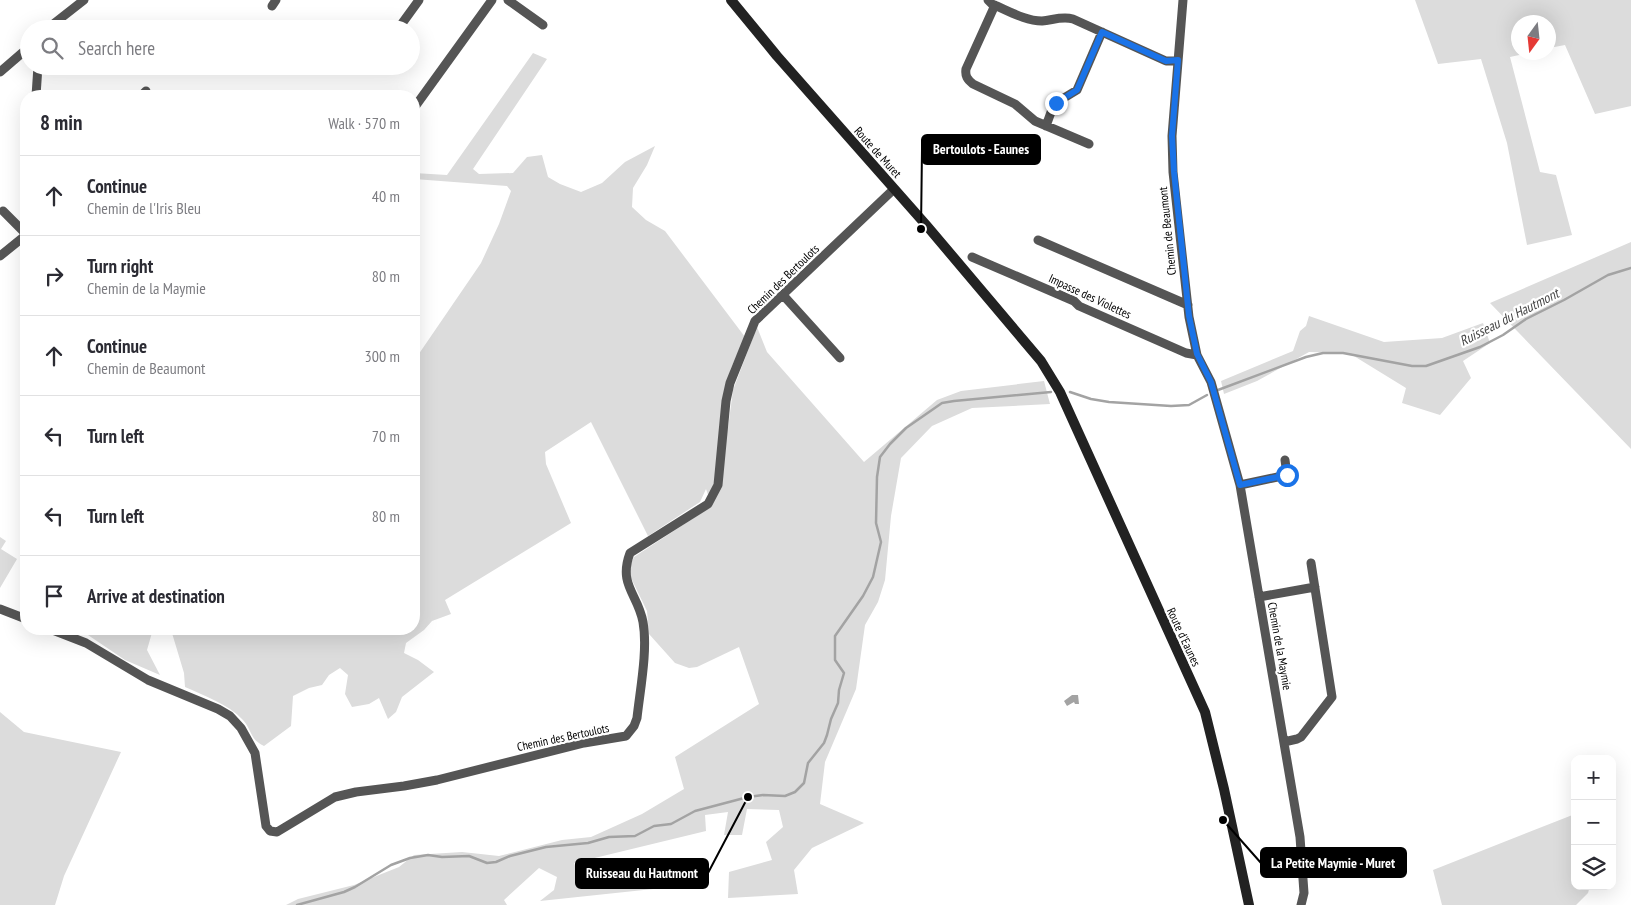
<!DOCTYPE html>
<meta charset="utf-8">
<style>
:root{--surface:#fff;--page:#f2f2f3;--text:#2b2b33;--muted:#7c7c81;--line:#e1e1e2}
body{margin:0;font-family:"PT Sans Narrow",sans-serif;background:var(--page);color:var(--text)}
.controls{position:absolute;right:15px;bottom:15px;display:grid;overflow:hidden;border-radius:10px;box-shadow:0 5px 20px #0002}
.controls button{width:45px;height:45px;display:grid;place-items:center;padding:0;border:0;border-bottom:1px solid var(--line);background:var(--surface);color:var(--text);font:25px sans-serif}
.compass{position:absolute;left:1511px;top:15px;width:45px;height:45px;border-radius:50%;background:var(--surface);box-shadow:0 5px 20px #0002;rotate:195deg}
.stop{position:absolute;width:15px;height:15px;margin:-11px;border:4px solid #1a73e8;border-radius:50%;background:#fff}
.stop.end{background:#1a73e8;border-color:#fff;box-shadow:0 1px 5px #0008}
.list{margin:0;padding:0;list-style:none}
h2{display:flex;justify-content:space-between;align-items:center;height:65px;margin:0;padding:0 20px;font-size:21px}
h2 small{font-size:16px;font-weight:400;color:var(--muted)}
.list li{display:grid;grid-template-columns:32px 1fr auto;gap:15px;align-items:center;box-sizing:border-box;height:80px;padding:0 20px;border-top:1px solid var(--line)}
.list b{display:block;font-size:19px;white-space:nowrap}
.list p{margin:0;font-size:16px;white-space:nowrap;color:var(--muted)}
.list em{font-size:16px;font-style:normal;color:var(--muted)}
.icon{flex:none;width:28px;height:28px;fill:none;stroke:currentColor;stroke-width:2;stroke-linecap:round;stroke-linejoin:round}
.map{position:relative;flex:none;width:1631px;height:905px;overflow:hidden}
.search{position:absolute;background:var(--surface);box-shadow:0 5px 20px #0002;left:20px;top:20px;width:400px;height:55px;display:flex;align-items:center;gap:12px;box-sizing:border-box;padding:0 18px;border-radius:28px;color:var(--muted);font-size:19px}
.panel{position:absolute;background:var(--surface);box-shadow:0 5px 20px #0002;left:20px;top:90px;width:400px;height:545px;border-radius:20px}
.map>svg:first-child{display:block}
</style>
<div class="map">
<svg width="1631" height="905" viewBox="0 0 1631 905">
<rect width="100%" height="100%" fill="#fff"/>
<path fill="#dcdcdc" d="M1415,0H1631V106L1595,114L1565,45L1549,48L1548,22H1518V52L1528,53L1510,57L1540,172L1556,175L1572,235L1527,245L1507,143L1481,59L1438,64Z
M533,53L547,59L473,169L479,174L513,173L527,157L542,155L548,177L560,184L581,192L602,183L625,162L655,146L647,165L633,188L632,207L646,220L665,231L745,337L731,368L723,400L719,431L728,428L733,390L757,327L767,352L864,462L937,400L961,391L1044,381L1050,404L972,408L932,426L901,458L891,516L885,580L878,602L865,625L856,689L825,762L820,804L864,823L812,848L794,870L798,894L728,898L729,872L772,860L766,842L783,827L779,810L747,809L742,835H724L728,812L705,815L706,831L574,863L581,884L670,871L672,887L540,901L554,890L557,877L539,868L504,900L507,905H286L298,899L354,885L399,867L414,855L462,852L499,856L562,840L591,837L642,814L684,789L675,757L759,704L739,647L697,667L689,668L675,663L649,634L647,611L631,578L629,568L634,557L712,506L706,489L700,502L648,536L591,422L545,452L546,464L571,523L445,600L451,614L432,621L424,630L406,643L404,653L418,660L434,672L402,697L396,712L388,719L379,698L369,704L352,707L345,694L348,675L340,668L329,675L322,685L309,688L293,696L291,726L264,746C250,740 252,730 243,720C228,704 205,696 185,687L184,673L172,633L167,629H414V361L481,263L499,224L511,191L507,186L414,179V173L447,175Z
M1631,242V449L1490,303Z
M1309,316L1384,342L1442,338L1483,323L1490,343L1463,361L1471,378L1440,415L1402,403L1406,388L1349,353L1309,352L1257,381L1224,394L1221,381L1293,351L1300,331L1306,326Z
M0,537L6,541L1,549L17,559L0,588Z
M90,629H153L147,650L160,675L125,660L85,633Z
M0,712L24,732L121,752L64,876L55,905H0Z
M1575,814V886H1590L1588,893L1576,905H1442L1433,870Z"/>
<path fill="#a3a3a3" d="M1072,695H1078L1079,704H1075L1074,702L1067,706L1064,701Z"/>
<g fill="none" stroke-linecap="round" stroke-linejoin="round">
<path stroke="#a3a3a3" stroke-width="2.5" d="M1218,390L1306,357L1323,353H1343L1412,366H1426L1480,347L1503,335L1526,319L1564,300L1608,275L1631,268
M1070,392L1091,399L1109,402L1171,406L1189,405L1207,395
M297,905L344,892L355,887L391,865L410,858L428,855L442,857L469,856L487,863L496,862L510,856L546,847L588,843L609,837L635,836L654,826L671,824L695,811L748,797L763,795L785,796L795,792L804,783L808,763L824,743L827,735L831,719L838,703L839,690L844,673L835,660V636L863,596L873,577L881,542L876,523L877,477L880,457L890,444L906,428L942,403L954,401L1051,392"/>
<path stroke="#555" stroke-width="9" d="M508,0L543,25
M988,0L992,4C1007,10 1025,21 1042,21C1053,20 1062,16 1073,19L1166,61H1178
M1183,0L1172,136L1173,172L1189,317L1197,355L1211,382L1240,485L1300,837L1304,893L1301,905
M995,5L966,69C965,76 967,79 973,84L1015,104L1035,121L1089,144
M272,6L276,0
M47,29L84,0
M398,29L419,0
M0,72L29,47
M36,96L38,66
M141,96L146,91
M414,108L492,0
M1046,126L1054,104L1077,90L1102,32
M3,211L26,234
M1038,240L1188,305
M0,256L26,235
M972,257L1074,301L1079,306L1186,353L1197,355
M783,295L840,358
M25,344L26,343
M1240,485L1287,475L1285,460
M1259,597L1315,587
M0,609L26,619
M50,629L86,643L148,680L218,709L230,716L241,728L255,753L266,826L270,831L277,832L335,797L356,792L404,786L437,780L584,743L626,736L634,726L637,718C640,690 648,650 643,622C638,594 618,585 630,553L708,504L718,485L726,401L730,383L755,321L894,189
M1284,742L1297,739L1301,737L1332,697L1311,563"/>
<path stroke="#222" stroke-width="10" d="M731,0L777,56L927,226L1041,361L1060,392L1205,712L1224,789L1249,905"/>
</g>
<g fill="none" stroke-linecap="round" stroke-linejoin="round">
<path stroke="#1a73e8" stroke-width="6" d="M1056,103L1077,90L1102,32L1166,61L1178,60L1172,136L1174,172L1189,316L1197,354L1211,382L1240,485L1287,475"/>
</g>
<g text-anchor="middle" dominant-baseline="central" stroke-width="4.5" stroke-linejoin="round" paint-order="stroke">
<g font-size="12" fill="#000" stroke="#fff">
<text transform="translate(878 152) rotate(48)">Route de Muret</text>
<text transform="translate(1167 231) rotate(-96)">Chemin de Beaumont</text>
<text transform="translate(783 279) rotate(-44)">Chemin des Bertoulots</text>
<text transform="translate(1090 296) rotate(25)">Impasse des Violettes</text>
<text transform="translate(1184 637) rotate(65)">Route d'Eaunes</text>
<text transform="translate(1280 646) rotate(80)">Chemin de la Maymie</text>
<text transform="translate(563 737) rotate(-12)">Chemin des Bertoulots</text>
</g>
<g font-size="14" font-style="italic" fill="#444" stroke="#fff">
<text transform="translate(1509 317) rotate(-27)">Ruisseau du Hautmont</text>
</g>
</g>
<path fill="none" stroke="#000" stroke-width="2" d="M921 229L922 149M1223 820L1261 863M748 797L708 873"/>
<g fill="#000" stroke="#fff" stroke-width="2">
<circle cx="921" cy="229" r="5"/>
<circle cx="1223" cy="820" r="5"/>
<circle cx="748" cy="797" r="5"/>
</g>
<g fill="#000" stroke="#000" stroke-width="2">
<rect x="922" y="135" width="118" height="29" rx="5"/>
<rect x="1261" y="848" width="145" height="29" rx="5"/>
<rect x="576" y="859" width="132" height="29" rx="5"/>
</g>
<g font-size="14" text-anchor="middle" font-weight="bold" fill="#fff">
<text x="981" y="154">Bertoulots - Eaunes</text>
<text x="1333" y="868">La Petite Maymie - Muret</text>
<text x="642" y="878">Ruisseau du Hautmont</text>
</g>
</svg>
<div class="controls">
<button>+</button>
<button>−</button>
<button><svg class="icon" aria-label="layers" viewBox="0 0 24 24"><path d="M12 4l9 5-9 5-9-5zM3 14l9 5 9-5"/></svg></button>
</div>
<svg class="compass" viewBox="-18 -18 36 36"><path d="M0-13l5 13h-10z" fill="#e53935"/><path d="M0 13l5-13h-10z" fill="#7c7c81"/></svg>
<div class="stop" style="left:1287px;top:475px"></div>
<div class="stop end" style="left:1056px;top:103px"></div>
<div class="search"><svg class="icon" aria-label="search" viewBox="0 0 24 24"><circle cx="10" cy="10" r="6"/><path d="M15 15l6 6"/></svg>Search here</div>
<section class="panel">
<h2>8 min<small>Walk · 570 m</small></h2>
<ul class="list">
<li><svg class="icon" aria-label="ahead" viewBox="0 0 24 24"><path d="M12 20V5M6 11l6-6 6 6"/></svg><div><b>Continue</b><p>Chemin de l'Iris Bleu</p></div><em>40 m</em></li>
<li><svg class="icon" aria-label="right" viewBox="0 0 24 24"><path d="M7 20v-9h11M14 6l5 5-5 5"/></svg><div><b>Turn right</b><p>Chemin de la Maymie</p></div><em>80 m</em></li>
<li><svg class="icon" aria-label="ahead" viewBox="0 0 24 24"><path d="M12 20V5M6 11l6-6 6 6"/></svg><div><b>Continue</b><p>Chemin de Beaumont</p></div><em>300 m</em></li>
<li><svg class="icon" aria-label="left" viewBox="0 0 24 24"><path d="M17 20v-9H6M10 6l-5 5 5 5"/></svg><div><b>Turn left</b></div><em>70 m</em></li>
<li><svg class="icon" aria-label="left" viewBox="0 0 24 24"><path d="M17 20v-9H6M10 6l-5 5 5 5"/></svg><div><b>Turn left</b></div><em>80 m</em></li>
<li><svg class="icon" aria-label="arrive" viewBox="0 0 24 24"><path d="M6 21V4h12l-3 4 3 4H6"/></svg><div><b>Arrive at destination</b></div></li>
</ul>
</section>
</div>
